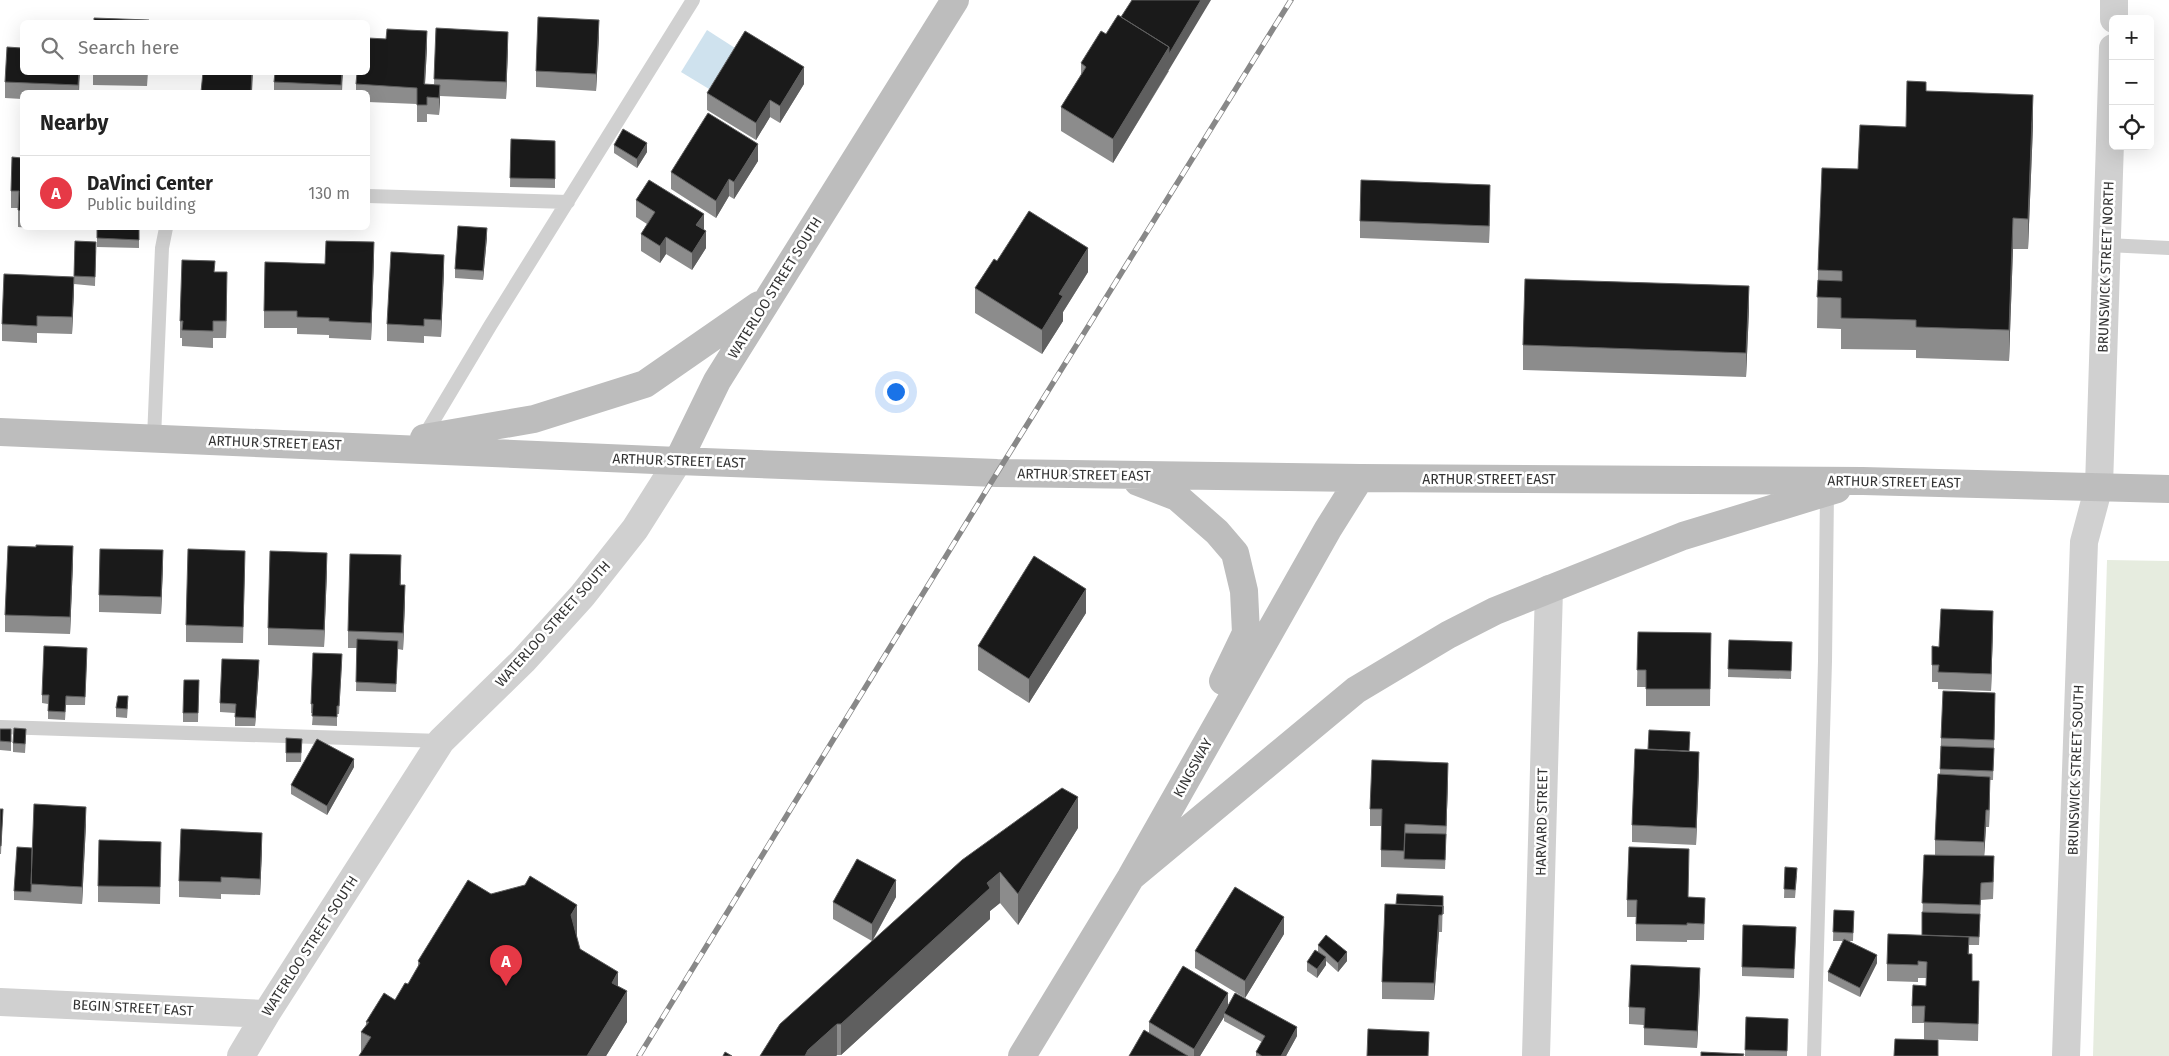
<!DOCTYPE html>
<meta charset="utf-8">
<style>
:root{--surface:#fff;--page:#f2f2f2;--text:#222;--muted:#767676;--line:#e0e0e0;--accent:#e63946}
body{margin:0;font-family:"Fira Sans",sans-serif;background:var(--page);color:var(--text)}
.controls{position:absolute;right:15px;top:15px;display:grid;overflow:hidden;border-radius:8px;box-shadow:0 5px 20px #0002}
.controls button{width:45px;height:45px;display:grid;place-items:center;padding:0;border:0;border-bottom:1px solid var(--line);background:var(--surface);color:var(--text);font:25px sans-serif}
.you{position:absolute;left:895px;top:391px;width:18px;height:18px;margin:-12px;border:4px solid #fff;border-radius:50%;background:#1a73e8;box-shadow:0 0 0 8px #1a73e833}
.badge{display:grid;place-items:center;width:32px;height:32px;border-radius:50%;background:var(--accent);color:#fff;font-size:16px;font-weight:700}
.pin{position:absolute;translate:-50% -41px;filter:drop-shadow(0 1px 2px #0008)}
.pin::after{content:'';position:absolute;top:26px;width:18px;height:15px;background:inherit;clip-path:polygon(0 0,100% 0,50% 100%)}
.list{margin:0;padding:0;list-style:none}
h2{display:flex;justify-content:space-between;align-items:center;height:65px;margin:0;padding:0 20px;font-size:21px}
h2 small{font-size:16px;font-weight:400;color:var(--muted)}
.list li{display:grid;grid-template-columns:32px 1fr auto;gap:15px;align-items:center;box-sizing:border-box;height:75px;padding:0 20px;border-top:1px solid var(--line)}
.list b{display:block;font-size:19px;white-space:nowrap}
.list p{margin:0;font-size:16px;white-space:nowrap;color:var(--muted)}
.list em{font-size:16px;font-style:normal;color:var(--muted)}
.icon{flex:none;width:28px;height:28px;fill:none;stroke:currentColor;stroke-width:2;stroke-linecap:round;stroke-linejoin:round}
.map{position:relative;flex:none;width:2169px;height:1056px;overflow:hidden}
.search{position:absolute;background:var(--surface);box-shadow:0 5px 20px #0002;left:20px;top:20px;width:350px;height:55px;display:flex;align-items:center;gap:12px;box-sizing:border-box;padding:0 18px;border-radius:8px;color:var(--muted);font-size:19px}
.panel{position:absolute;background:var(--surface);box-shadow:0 5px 20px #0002;left:20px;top:90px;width:350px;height:140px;border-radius:8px}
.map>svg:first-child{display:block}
</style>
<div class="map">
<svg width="2169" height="1056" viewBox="0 0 2169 1056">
<rect width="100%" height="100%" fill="#fff"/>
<path fill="#e6ecdf" d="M2107,560L2169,561V1056H2093Z"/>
<path fill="#cfe2ee" d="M707,30L735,48L709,89L681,72Z"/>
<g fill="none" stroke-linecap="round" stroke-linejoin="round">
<path stroke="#d0d0d0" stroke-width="14" d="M368,196L568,202
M2107,245L2169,248
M154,438L162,248L166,228
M423,438L490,326L693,0
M0,727L441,741
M1814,1056L1825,661L1827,492"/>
<path stroke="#d0d0d0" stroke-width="28" d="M2114,19V0
M0,1002L266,1014
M241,1056L266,1014L441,741L523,661L582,596L635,529L678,461
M1536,1056L1549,589
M2066,1056L2084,542L2099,486L2113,48"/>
<path stroke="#bdbdbd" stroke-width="28" d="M0,432L678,461L997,473L1360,478L1863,481L2169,489
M424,438L534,419L645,384L759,305
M678,461L717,381L955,0
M1138,482L1177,497L1217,532L1235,553L1244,591L1246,633L1223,681
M1131,877L1356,690L1448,635L1495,611L1683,536L1837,489
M1022,1056L1131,877L1328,529L1360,478"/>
<g stroke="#888" stroke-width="5.5">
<path id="rail" d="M639,1056L997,473L1291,0"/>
</g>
<use href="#rail" stroke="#fff" stroke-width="4" stroke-dasharray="11" stroke-linecap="butt"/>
</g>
<path fill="#8c8c8c" d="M436,28L508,49L506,99L440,96L439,115L427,114V122H417V104L368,102V92H356V84L427,48L425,84L434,85Z
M599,37L596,91L536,87V71Z
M1081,63L1169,71L1113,163L1061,131V107L1081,75Z
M22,72H80L79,92H22V99L5,98V82Z
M93,72H148L147,86L93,85Z
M343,72L342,92H274V82Z
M804,84L780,123L770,117L756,140L707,110V93Z
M1926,91L2033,126L2028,249H2013L2009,361L1916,358V350L1841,349V329L1817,328L1818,270L1858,169L1906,127Z
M511,139L555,141V188L510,187Z
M614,145L647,152L637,168L614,153Z
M22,158V228H84V230L18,227V208H11V191Z
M758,161L734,199L729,196L716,218L671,189V172Z
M636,200L704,229L706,248L692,270L666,254L660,263L641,251V234L647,224L636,217Z
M1490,202L1489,243L1360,238V221Z
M97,228H139V248L97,247Z
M487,237L483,280L455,278V269Z
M75,241L96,251L95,286L74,284L72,334L37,333V343L2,341V324L74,277Z
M374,259L371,340L329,338V335L297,334V328H264V311L325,264Z
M997,261L1088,272L1063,312V321L1042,354L975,313V288Z
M215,272L227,289L226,338H213V348L182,346V338H180V321Z
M444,272L441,337L424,336V343L387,341V324Z
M1749,310L1746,377L1523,370V345Z
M73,563L70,634L5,632V615Z
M163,566L161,614L99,612V595Z
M245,568L243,643L186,642V625Z
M327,570L324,647L268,645V628Z
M401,572V585L405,602L403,650L398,649L396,692L356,691L357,648H348V631Z
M1086,613L1029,703L978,670V646Z
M1993,628L1991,691L1938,689V682H1932V665L1939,647Z
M1638,632L1711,633L1710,706H1646V687H1637Z
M1729,640L1792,642L1791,679L1728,677Z
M87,657L85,705H66L65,720L48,719V704L42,703V695Z
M342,663L339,714H337V726L312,725L313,713H311V704Z
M259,669L255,726H235V713L220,712V703Z
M199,680L198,722H183V713Z
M128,705L127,718L116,717V708Z
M1995,710L1993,780H1990L1989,827H1986L1984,856L1994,873L1993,899L1981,900L1979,945H1969V954L1972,981L1979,998L1978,1041L1924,1039V1023H1912V1006L1926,986L1927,978H1918V982L1887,981V964L1922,935L1924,855H1935V840L1940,774L1941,738Z
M0,729H11V751L0,750Z
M26,738L25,753L13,752V743Z
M286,738L302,739L301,762H286Z
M1689,751L1699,768L1696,845L1632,842V825Z
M354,767L327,815L291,794V785Z
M1448,780L1445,869L1381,867V826H1370V809Z
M0,809H3L1,854H0Z
M86,824L82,904L14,900V891L32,848Z
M1078,828L1018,925L1000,903L990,911V919L841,1055H837L836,1056H760L872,941L833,919V902L896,897L873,940Z
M262,850L260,895L221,894V899L179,897V881Z
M161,859L160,904L98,902V886Z
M1785,867L1797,876L1795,898H1784Z
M491,894L577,936H576L580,949L618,986L627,1022L606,1056H359L361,1053V1032L366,1025V1022L395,1000L408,984L418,967V961Z
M1443,896L1442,932H1439L1434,1000L1382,999V982L1396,904Z
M1688,897L1705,898L1704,940H1687V942L1636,941V917H1627V900Z
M1834,910L1854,911L1853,941H1849L1877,963L1860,997L1828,981V972L1843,941H1833Z
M1796,927L1794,978L1742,976V967Z
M1284,934L1245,998L1195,968V951Z
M1318,945L1347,961L1338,972L1326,961V965L1317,978L1307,971V962L1318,952Z
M1700,985L1697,1048L1644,1045V1025L1629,1024V1007Z
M1228,1005L1297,1036L1286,1056H1256V1052L1262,1042L1224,1021V1017L1200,1056H1129L1149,1033V1022Z
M1746,1017L1788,1019L1787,1056H1745Z"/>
<path fill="#5f5f5f" d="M1201,0H1211L1113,163V139L1169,47Z
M599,20V37L596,91V74Z
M427,31V48L424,101V84Z
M508,32V49L506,99V82Z
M804,67V84L780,123V106Z
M79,72H80L78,92Z
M252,72H253L252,92H251Z
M342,72H343L341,92Z
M440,85V102L439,115V98Z
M2033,95V126L2028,249V219Z
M770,100V117L756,140V123Z
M647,143V152L637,168V159Z
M758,144V161L734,199V182Z
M729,179V196L716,218V201Z
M1490,185V202L1489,243V226Z
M704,214V231L696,225Z
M2013,218V249L2009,361V330Z
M487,228V237L483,280V271Z
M706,231V248L692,270V253Z
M666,237V254L660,263V246Z
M374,242V259L371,340V323Z
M1088,248V272L1063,312V321L1042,354V330L1059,294Z
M444,255V272L441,337V320Z
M227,272V289L226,338V321Z
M74,277V294L72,334V317Z
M1749,286V310L1746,377V353Z
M73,546V563L70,634V617Z
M163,550V566L161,614V597Z
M327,553V570L324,647V630Z
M405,585V602L403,650V633Z
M1086,589V613L1029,703V679Z
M1993,611V628L1991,691V674Z
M259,660V669L255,726V718Z
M1699,752V768L1696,845V828Z
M354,759V767L327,815V806Z
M1448,763V780L1445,869L1446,826Z
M1990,777V794L1989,827V810Z
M1078,797V828L1018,925V894Z
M86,807V824L82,904V887Z
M1986,810V827L1984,859V842Z
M262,833V850L260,895V879Z
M1000,872V903L990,911V919L841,1055V1024L987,883Z
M896,880V897L872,941V924Z
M577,905V936L571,946V915Z
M1439,915V932L1434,1000V983Z
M1284,917V934L1245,998V981Z
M1347,952V961L1338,972V963Z
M1877,955V963L1860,997V988Z
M1326,957V965L1317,978V969Z
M1700,968V985L1697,1048V1031Z
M618,972V1003L612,983Z
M627,991V1022L606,1056H587Z
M1228,993V1010L1224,1013V1017L1200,1056H1194V1049Z
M837,1024V1055L836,1056H805L808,1050Z
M1297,1027V1036L1286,1056H1281Z"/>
<path fill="#1a1a1a" stroke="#5f5f5f" d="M1132,0H1201L1169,54V47L1121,17Z
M1118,15L1169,47L1113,139L1061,107L1086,67L1081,63L1101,31L1106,34Z
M538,17L599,20L596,74L536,71Z
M94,18L149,20L148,22H94Z
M436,28L508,32L506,82L434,79Z
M387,29L427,31L424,84L440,85L439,98L427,97V105H417V88L356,84L357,72H368V38L386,39Z
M745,31L804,67L780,106L770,100L756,123L707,93Z
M7,47L22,48V72H79L78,85L5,82Z
M203,72H252L251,92H201Z
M275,72H342L341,85L274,82Z
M1907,81L1926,82V91L2033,95L2028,219L2013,218L2009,330L1916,327V320L1841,318V298L1817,297L1818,280L1842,281V271L1818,270L1822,168L1858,169L1860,125L1906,127Z
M708,113L758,144L734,182L729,179L716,201L671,172Z
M623,129L647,143L637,159L614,145Z
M511,139L555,141V179L510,178Z
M12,157L22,158V211L18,210L19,191H11Z
M649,180L704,214L696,225L706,231L692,253L666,237L660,246L641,234L655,212L636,200Z
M1361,180L1490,185L1489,226L1360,221Z
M1029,211L1088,248L1059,294L1063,296L1042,330L975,288L994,259L997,261Z
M458,226L487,228L483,271L455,269Z
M97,228H139V240L97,238Z
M75,241L96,242L95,277L74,276Z
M326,241L374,242L371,323L329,321V318L297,317V311H264L265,262L325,264Z
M391,252L444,255L441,320L424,319V326L387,324Z
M182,260L215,261L214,272H227L226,321H213V331L182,330L183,321H180Z
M4,274L74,277L72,317L37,316V326L2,324Z
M1525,279L1749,286L1746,353L1523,345Z
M36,545L73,546L70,617L5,615L8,546L36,547Z
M100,549L163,550L161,597L99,595Z
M188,549L245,551L243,627L186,625Z
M270,551L327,553L324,630L268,628Z
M350,554L401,555L400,585H405L403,633L348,631Z
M1034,556L1086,589L1029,679L978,646Z
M1941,609L1993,611L1991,674L1938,672L1939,665H1932V646L1939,647Z
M1638,632L1711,633L1710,689H1646V670H1637Z
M357,639L398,641L396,684L356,682Z
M1729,640L1792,642L1791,671L1728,669Z
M44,646L87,648L85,697L66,696L65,712L48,711L49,695H42Z
M313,653L342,654L339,706H337V717L312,716L313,704H311Z
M222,659L259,660L255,718L235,717L236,704L220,703Z
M184,680H199L198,713H183Z
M1943,691L1995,693L1994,740L1941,738Z
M118,696H128L127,709L116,708Z
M14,728L26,729L25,744L13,743Z
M0,729H11V742L0,741Z
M1649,730L1690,732L1689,751L1648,749Z
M286,738L302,739L301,753H286Z
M317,739L354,759L327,806L291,785Z
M1941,746L1994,748L1993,771L1940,769Z
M1635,749L1699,752L1696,828L1632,825Z
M1372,760L1448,763L1446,826L1405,824L1404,851L1381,850L1382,809H1370Z
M1938,774L1990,777L1989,810H1986L1984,842L1935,840Z
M1062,788L1078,797L1018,894L1000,872L987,883L990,888L841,1024H837L808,1050L805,1056H760L780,1024L962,860Z
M34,804L86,807L82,887L31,884Z
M0,809H3L1,846H0Z
M181,829L262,833L260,879L221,877V882L179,881Z
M1405,833L1446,834L1445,860L1404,859Z
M99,840L161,842L160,887L98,886Z
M17,847L32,848L31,892L14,891Z
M1629,847L1689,849L1688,897L1705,898L1704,924L1687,923V925L1636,924L1637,900H1627Z
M1924,855L1994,856L1993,882L1981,883L1980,905L1922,903Z
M857,859L896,880L872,924L833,902Z
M1785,867L1797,868L1795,890L1784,889Z
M530,876L577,905L571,915L580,949L618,972L612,983L627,991L587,1056H359L371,1037L361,1032L369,1022H366L384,993L395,1000L405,983L408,984L420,963L418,961L468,880L491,894L525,885Z
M1235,887L1284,917L1245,981L1195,951Z
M1397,894L1443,896V914V906L1396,904Z
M1385,904L1443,906L1442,915H1439L1434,983L1382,982Z
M1834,910L1854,911L1853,933L1833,932Z
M1922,912L1980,914L1979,937L1922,935Z
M1743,925L1796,927L1794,969L1742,967Z
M1888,934L1969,937L1968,954H1972V981H1979L1978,1024L1924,1022L1925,1006H1912L1913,985L1926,986L1927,962L1918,961V965L1887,964Z
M1326,935L1347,952L1338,963L1318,945Z
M1844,939L1877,955L1860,988L1828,972Z
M1315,950L1326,957L1317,969L1307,962Z
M1631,965L1700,968L1697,1031L1644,1028L1645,1008L1629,1007Z
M1183,966L1228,993L1194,1049L1149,1022Z
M1235,993L1297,1027L1281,1056H1262L1256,1052L1265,1036L1224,1013Z
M1746,1017L1788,1019L1787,1051L1745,1050Z
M1368,1029L1429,1032L1428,1056H1367Z
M1144,1030L1188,1056H1129Z
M1895,1039L1938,1040V1056H1894Z
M725,1052L732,1056H723Z
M1701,1052L1744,1054L1743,1056H1701Z"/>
<g text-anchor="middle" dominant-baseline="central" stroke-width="5" stroke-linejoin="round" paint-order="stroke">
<g font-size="14" fill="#333" stroke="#fff">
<text transform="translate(2106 267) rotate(-88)">BRUNSWICK STREET NORTH</text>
<text transform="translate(775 288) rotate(-58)">WATERLOO STREET SOUTH</text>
<text transform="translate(275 443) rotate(2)">ARTHUR STREET EAST</text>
<text transform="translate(679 461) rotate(2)">ARTHUR STREET EAST</text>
<text transform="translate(1084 475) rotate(1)">ARTHUR STREET EAST</text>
<text x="1489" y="479">ARTHUR STREET EAST</text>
<text transform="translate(1894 482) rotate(1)">ARTHUR STREET EAST</text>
<text transform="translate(553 624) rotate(-48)">WATERLOO STREET SOUTH</text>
<text transform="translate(1193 768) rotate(-61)">KINGSWAY</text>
<text transform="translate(2076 770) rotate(-88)">BRUNSWICK STREET SOUTH</text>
<text transform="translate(1542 822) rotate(-89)">HARVARD STREET</text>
<text transform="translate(310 946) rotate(-57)">WATERLOO STREET SOUTH</text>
<text transform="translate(133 1008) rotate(3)">BEGIN STREET EAST</text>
</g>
</g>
</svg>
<div class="controls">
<button>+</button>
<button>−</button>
<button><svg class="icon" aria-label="locate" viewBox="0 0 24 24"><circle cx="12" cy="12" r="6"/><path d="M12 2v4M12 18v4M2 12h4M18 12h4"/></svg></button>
</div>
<div class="you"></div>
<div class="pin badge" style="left:506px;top:986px">A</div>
<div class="search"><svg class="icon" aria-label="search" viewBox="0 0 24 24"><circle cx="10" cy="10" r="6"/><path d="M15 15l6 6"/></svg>Search here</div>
<section class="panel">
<h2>Nearby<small></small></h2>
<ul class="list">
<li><span class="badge">A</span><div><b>DaVinci Center</b><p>Public building</p></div><em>130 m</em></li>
</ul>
</section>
</div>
